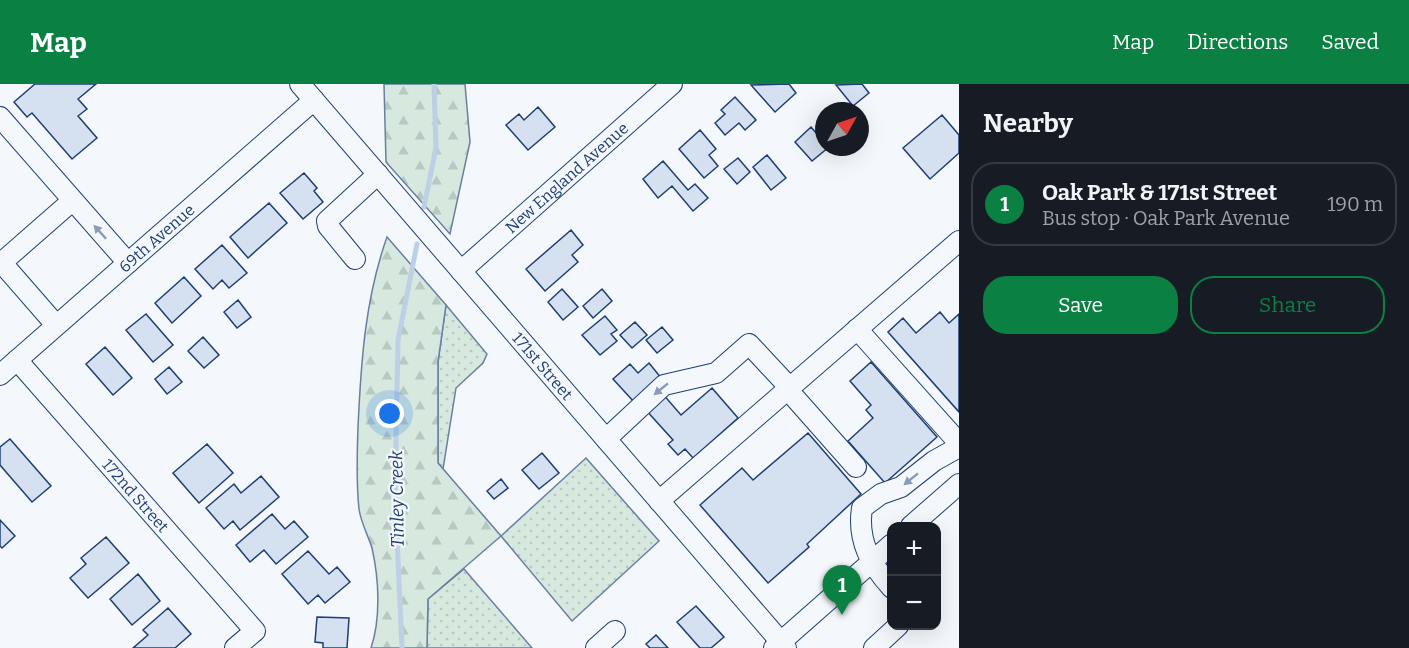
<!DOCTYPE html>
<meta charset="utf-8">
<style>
:root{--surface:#171b24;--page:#20242c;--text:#f1f3f6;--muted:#9ea1a6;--line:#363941;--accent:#0b8043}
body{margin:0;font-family:Bitter,serif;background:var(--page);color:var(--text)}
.controls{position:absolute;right:18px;bottom:18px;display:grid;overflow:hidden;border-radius:12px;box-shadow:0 6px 24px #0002}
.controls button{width:54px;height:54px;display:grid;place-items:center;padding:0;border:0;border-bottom:2px solid var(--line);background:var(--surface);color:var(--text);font:30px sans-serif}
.compass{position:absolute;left:815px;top:18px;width:54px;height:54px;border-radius:50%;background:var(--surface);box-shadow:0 6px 24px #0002;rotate:50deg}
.you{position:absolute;left:390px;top:330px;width:21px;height:21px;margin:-15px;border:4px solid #fff;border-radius:50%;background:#1a73e8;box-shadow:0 0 0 9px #1a73e833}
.badge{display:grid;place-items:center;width:39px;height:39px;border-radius:50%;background:var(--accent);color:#fff;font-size:20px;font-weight:700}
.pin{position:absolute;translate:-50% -50px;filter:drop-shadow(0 2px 3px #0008)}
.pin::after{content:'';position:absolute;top:32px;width:21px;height:18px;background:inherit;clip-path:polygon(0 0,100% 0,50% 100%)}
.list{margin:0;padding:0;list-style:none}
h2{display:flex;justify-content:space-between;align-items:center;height:78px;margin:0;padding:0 24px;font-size:26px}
h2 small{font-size:20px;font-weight:400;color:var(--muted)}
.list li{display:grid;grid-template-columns:39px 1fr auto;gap:18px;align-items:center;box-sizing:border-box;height:84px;margin:0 12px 12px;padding:0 12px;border:2px solid var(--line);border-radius:24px}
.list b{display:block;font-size:22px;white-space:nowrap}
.list p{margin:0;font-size:20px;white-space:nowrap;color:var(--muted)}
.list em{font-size:20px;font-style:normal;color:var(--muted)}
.actions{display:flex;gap:12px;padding:18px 24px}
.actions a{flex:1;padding:14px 0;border:2px solid var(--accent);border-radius:24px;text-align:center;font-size:21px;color:var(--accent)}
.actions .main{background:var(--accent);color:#fff}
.map{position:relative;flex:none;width:959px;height:564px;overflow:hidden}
header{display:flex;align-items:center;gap:36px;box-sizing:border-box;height:84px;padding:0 30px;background:var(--accent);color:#fff}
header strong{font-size:28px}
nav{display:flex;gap:33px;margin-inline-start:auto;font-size:21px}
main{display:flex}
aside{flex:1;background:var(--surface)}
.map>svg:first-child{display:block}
</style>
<header>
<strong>Map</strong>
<nav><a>Map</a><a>Directions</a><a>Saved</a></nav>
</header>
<main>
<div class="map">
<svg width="959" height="564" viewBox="0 0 959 564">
<defs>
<pattern id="grass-dots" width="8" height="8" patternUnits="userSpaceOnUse" patternTransform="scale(1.5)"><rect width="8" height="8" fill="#d7e8df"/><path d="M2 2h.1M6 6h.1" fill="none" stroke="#b8c8c3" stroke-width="1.8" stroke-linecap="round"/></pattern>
<pattern id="forest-firs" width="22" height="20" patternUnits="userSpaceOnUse" patternTransform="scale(1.5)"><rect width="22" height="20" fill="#d7e8df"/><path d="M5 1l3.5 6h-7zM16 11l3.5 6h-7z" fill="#b8c8c3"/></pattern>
</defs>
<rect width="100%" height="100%" fill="#f4f7fb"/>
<path fill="url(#grass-dots)" stroke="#687fa3" stroke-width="1.5" d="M446,221L487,270L483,279L456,304L443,385L438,379V278Z
M586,374L659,457L572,537L501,452Z
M464,485L532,564H427L428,515Z"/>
<path fill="url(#forest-firs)" stroke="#687fa3" stroke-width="1.5" d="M384,0H465L470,58L450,150L386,78Z
M387,153L446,221L438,278V379L501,452L428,515L427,564H371C381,534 379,495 372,464C368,451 361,439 359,425C356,398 357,370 358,343C361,278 365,215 387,153Z"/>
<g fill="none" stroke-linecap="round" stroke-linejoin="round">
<path stroke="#bed0e5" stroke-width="5" d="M424,123L436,64L434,0
M402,564L395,409L398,256L417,160"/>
</g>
<path fill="#d5e0f0" stroke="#1d3f73" stroke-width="1.5" d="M35,0H96L78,15L87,25L78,32L97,54L72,75L32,29L27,33L14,18Z
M789,0L796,9L775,28L751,1Z
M862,0L869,9L853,22L836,1Z
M735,13L756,36L745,46L739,39L725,51L715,39L725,30L721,26Z
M538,23L555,43L528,66L506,41L519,30L524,36Z
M942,31L959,51V69L930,95L903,64Z
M811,43L824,58V63H829L812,77L795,58Z
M700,46L716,65L709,71L718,82L704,94L679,65Z
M767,71L786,94L771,106L753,83Z
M738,74L750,88L737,100L724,85Z
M663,77L688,106L695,100L708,114L693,127L672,102L658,114L643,95Z
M304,89L317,104L314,107L323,118L303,135L280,109Z
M269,119L287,139L248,174L230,153Z
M571,146L583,161L572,171L578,178L545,207L526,185Z
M222,161L247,189L229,204L222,196L213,205L195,185Z
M184,193L201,212L172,239L155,219Z
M562,205L578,223L563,236L548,218Z
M602,205L612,217L593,234L583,222Z
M238,216L251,233L237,244L224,228Z
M940,228L949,239L959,230V328L888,248L903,234L916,249Z
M146,230L173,261L153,278L126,246Z
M605,232L617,246L611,250L617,257L600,271L582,251Z
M635,238L647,251L632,264L620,251Z
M662,243L673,256L657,269L646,256Z
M203,253L219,271L204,284L188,267Z
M105,263L132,294L113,311L86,280Z
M871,278L937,353L885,399L848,357L873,334L866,326L871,321L850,297Z
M649,279L662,295L635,319L613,295L630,280L638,289Z
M169,283L182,298L167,310L155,295Z
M712,304L738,334L693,374L685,365L678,371L668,360L673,356L645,325L662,309L681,331Z
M808,349L861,410L807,460L809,463L768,499L700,421L742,384L753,396Z
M10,355L51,402L32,418L0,381V363Z
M207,360L233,389L199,419L173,389Z
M542,369L559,389L539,405L522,386Z
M261,392L279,413L240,446L233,437L224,445L206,424L234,400L241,409Z
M501,395L508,404L494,415L487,407Z
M272,430L285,445L294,437L308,453L276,480L264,466L250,478L236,461Z
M0,436L15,452L2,464L0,462Z
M106,453L129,479L88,514L70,494L86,480L81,474Z
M308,467L329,490L337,483L350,498L325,519L318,511L308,520L282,490Z
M138,490L160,517L132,541L110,515Z
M696,522L724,553L711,564H700L677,538Z
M168,524L191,550L175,564H133L148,551L143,546Z
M317,533L349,534L347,564H323V559L315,558Z
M656,551L668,564H650L646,560Z"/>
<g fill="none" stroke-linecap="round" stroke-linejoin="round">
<g stroke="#1d3f73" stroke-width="22">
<g id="minor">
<path id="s1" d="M300,0L786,564"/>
<path d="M0,33L128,179"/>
<path d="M355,175L328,142L327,137L378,90"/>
<path d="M2,179L56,241"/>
<path d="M0,180L72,117"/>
<path id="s2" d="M461,187L672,0"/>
<path d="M857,245L959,359"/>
<path id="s3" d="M17,276L255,547L235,564"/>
<path id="s4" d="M0,291L314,16"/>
<path d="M788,306L856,383"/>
<path d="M606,355L664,301L716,289L749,260L790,304"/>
<path d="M659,417L959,157"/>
<path d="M911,442L959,400"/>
<path d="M892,504C871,481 857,457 862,424L881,410L901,403L934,377L959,363"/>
<path d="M596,564L615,547"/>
<path d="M774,564L892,460"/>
<path d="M874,564L898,542"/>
</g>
</g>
<use href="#minor" stroke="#f4f7fb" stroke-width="20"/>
</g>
<defs><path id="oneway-solid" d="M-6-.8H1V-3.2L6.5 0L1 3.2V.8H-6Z" transform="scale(1.5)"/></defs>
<g fill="#889bb7">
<use href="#oneway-solid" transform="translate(100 148) rotate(-132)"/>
<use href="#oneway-solid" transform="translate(661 305) rotate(141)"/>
<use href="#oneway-solid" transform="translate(911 395) rotate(141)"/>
</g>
<g text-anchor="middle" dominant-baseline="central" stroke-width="4.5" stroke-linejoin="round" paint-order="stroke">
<g font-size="16" fill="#1d3f73" stroke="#f4f7fb">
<text stroke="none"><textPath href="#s2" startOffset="141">New England Avenue</textPath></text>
<text stroke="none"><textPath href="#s4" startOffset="208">69th Avenue</textPath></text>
<text stroke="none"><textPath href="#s1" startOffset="372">171st Street</textPath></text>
<text stroke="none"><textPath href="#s3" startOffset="180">172nd Street</textPath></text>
</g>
<g font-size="18" font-style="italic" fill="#1d3f73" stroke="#f4f7fb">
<text transform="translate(397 415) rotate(-91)">Tinley Creek</text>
</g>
</g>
</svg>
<div class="controls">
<button>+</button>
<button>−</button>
</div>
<svg class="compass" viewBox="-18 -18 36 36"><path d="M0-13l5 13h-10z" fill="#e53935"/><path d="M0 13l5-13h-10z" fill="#9ea1a6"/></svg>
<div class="you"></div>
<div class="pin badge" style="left:842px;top:531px">1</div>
</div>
<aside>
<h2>Nearby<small></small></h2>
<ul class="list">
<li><span class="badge">1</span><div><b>Oak Park &amp; 171st Street</b><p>Bus stop · Oak Park Avenue</p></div><em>190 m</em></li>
</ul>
<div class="actions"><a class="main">Save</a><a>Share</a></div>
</aside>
</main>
